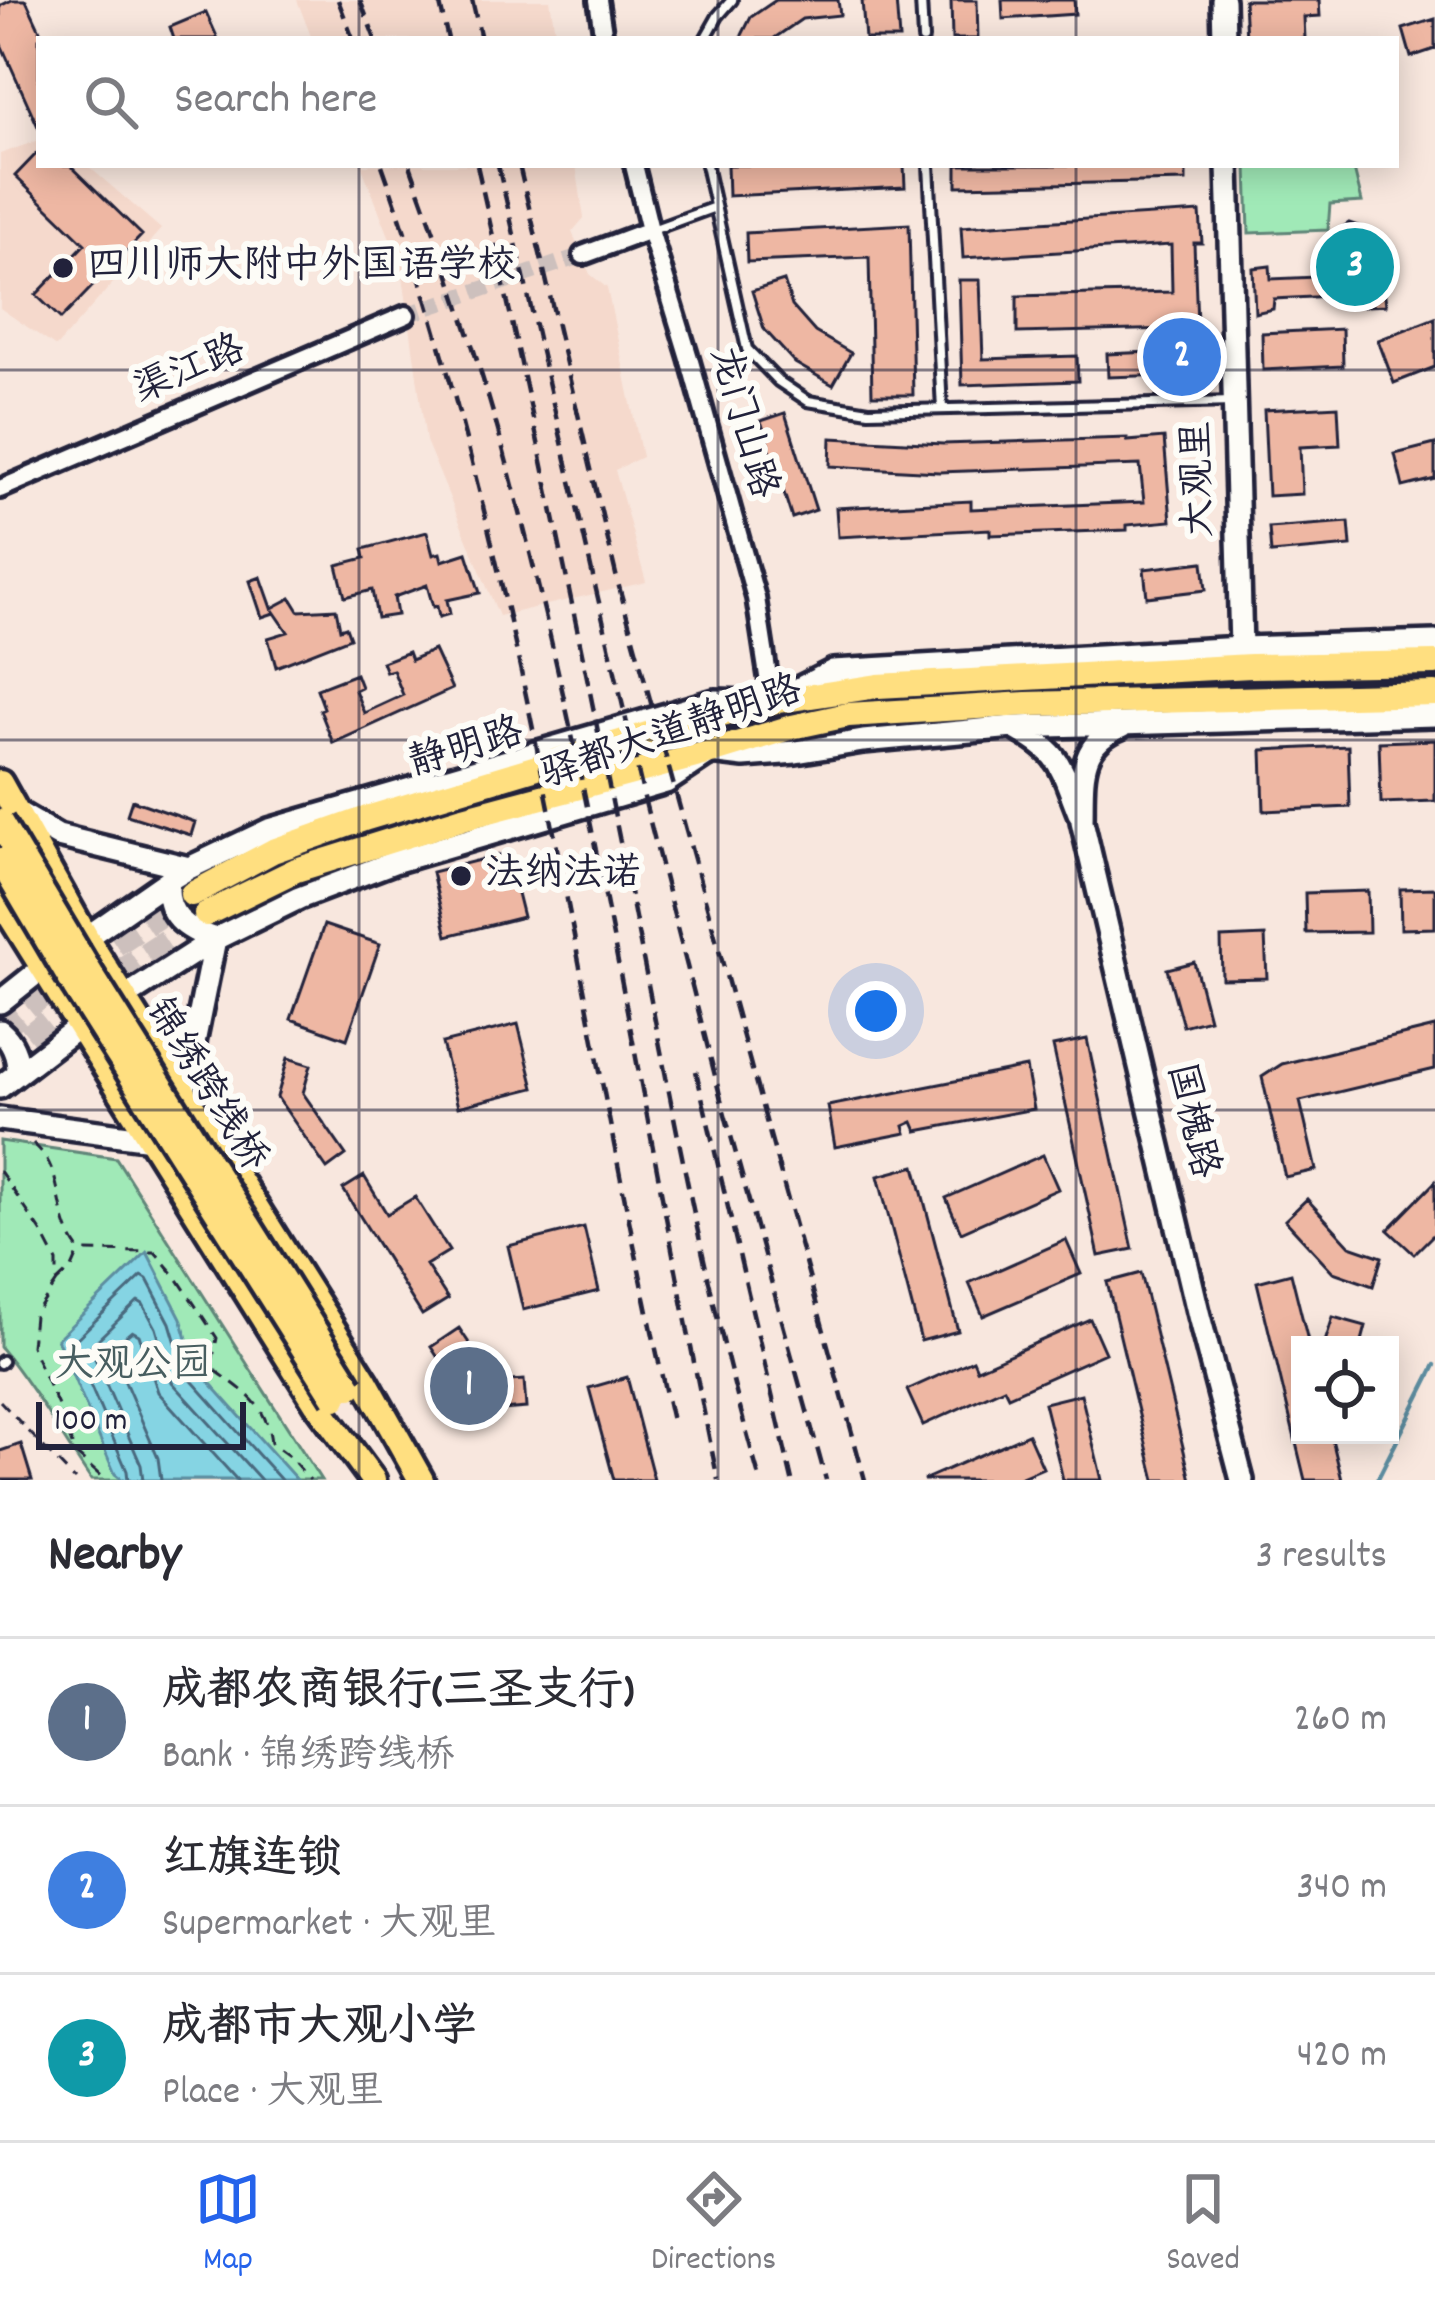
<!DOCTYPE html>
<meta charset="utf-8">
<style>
:root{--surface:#fff;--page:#f7f7f7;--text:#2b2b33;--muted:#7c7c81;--line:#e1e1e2;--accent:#2563eb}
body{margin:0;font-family:Dekko,"LXGW WenKai TC",sans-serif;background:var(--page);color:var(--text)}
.controls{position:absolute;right:36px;bottom:36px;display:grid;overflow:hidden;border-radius:0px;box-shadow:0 6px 30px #0003}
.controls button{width:108px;height:108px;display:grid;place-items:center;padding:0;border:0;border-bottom:3px solid var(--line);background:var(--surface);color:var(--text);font:60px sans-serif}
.scale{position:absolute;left:36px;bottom:30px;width:210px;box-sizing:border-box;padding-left:12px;border:6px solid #22223b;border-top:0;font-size:33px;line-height:42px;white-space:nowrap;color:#22223b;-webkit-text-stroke:9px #fdfcf7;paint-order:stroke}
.you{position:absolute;left:876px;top:1011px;width:42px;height:42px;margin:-30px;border:9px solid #fff;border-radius:50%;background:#1a73e8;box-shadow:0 0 0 18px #1a73e833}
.badge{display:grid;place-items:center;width:78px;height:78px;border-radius:50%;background:var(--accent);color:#fff;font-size:39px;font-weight:700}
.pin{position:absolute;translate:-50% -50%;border:6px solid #fff;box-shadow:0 3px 12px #0006}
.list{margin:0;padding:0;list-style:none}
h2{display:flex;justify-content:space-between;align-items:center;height:156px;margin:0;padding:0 48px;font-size:51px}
h2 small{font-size:39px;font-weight:400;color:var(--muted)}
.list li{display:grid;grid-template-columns:78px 1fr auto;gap:36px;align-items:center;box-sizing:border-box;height:168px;padding:0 48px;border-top:3px solid var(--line)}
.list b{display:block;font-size:45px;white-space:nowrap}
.list p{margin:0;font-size:39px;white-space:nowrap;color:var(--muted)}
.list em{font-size:39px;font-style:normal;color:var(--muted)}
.icon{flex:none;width:66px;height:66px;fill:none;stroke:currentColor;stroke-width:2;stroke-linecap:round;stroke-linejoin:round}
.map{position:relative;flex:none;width:1435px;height:1480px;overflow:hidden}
.search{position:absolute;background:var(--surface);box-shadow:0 6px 30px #0003;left:36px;right:36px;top:36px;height:132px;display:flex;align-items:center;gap:30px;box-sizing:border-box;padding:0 42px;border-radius:0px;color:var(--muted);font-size:45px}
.sheet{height:660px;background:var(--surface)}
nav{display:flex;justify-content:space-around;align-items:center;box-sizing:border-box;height:168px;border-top:3px solid var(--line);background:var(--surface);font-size:33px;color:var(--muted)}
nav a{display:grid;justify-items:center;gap:6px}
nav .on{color:var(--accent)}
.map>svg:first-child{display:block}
</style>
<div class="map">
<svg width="1435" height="1480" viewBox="0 0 1435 1480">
<rect width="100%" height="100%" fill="#f8e7de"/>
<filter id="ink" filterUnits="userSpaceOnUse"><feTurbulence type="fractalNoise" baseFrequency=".00833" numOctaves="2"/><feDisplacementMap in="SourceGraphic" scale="24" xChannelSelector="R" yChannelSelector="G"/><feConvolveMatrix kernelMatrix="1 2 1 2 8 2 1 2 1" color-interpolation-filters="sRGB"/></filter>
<g filter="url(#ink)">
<path fill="#f5d9cc" d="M297,0H550L556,39H312Z
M39,140V165H87L161,229L56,347L0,308V154Z
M361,165H576L584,218L572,232L590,274L607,288L642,457L615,470L646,582L499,616L426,441L402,269Z"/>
<path fill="#a0e9b7" stroke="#618679" stroke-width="3" d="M1247,165H1353L1362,202L1330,204L1328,230L1249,233Z
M0,1141L116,1158L321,1480H91C61,1436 34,1388 0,1347Z"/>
<path fill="#85d4e3" stroke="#5d8da0" stroke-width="3" d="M147,1252L181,1318L195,1366L297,1480H123L115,1474L57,1339Z"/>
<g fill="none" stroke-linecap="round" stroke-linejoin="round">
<path stroke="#4a697e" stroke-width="3" d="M128,1480L127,1471L72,1343L142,1276L147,1279L170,1323L185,1373L281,1480
M143,1480L141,1465L90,1347L138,1301L143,1304L156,1328L172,1382L261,1480
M161,1480L158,1458L112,1352L113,1347L132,1331L139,1335L158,1392L237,1480"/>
<path stroke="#5d8da0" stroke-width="4.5" d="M1377,1480L1435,1365"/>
</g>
<path fill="#eeb7a3" stroke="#22223b" stroke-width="3" d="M12,0H26L44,39H39V129L0,42V6Z
M776,0H838L840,15L802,19L773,39H740L751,17Z
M862,0H896L899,39H865Z
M951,0H977L978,39H952Z
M1002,0H1074L1075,14L1003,19Z
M1244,0H1319L1320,16L1304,17L1305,39H1246Z
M206,12L218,39H174L170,27Z
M1435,19V49L1411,57L1403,29Z
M39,151V165H70L142,235L61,319L36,295L85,244L15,176Z
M727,165H904L905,187L728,196Z
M957,165H1186V181L957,186Z
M1200,212L1202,243H1194L1197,325L1190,326L1191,336H1197L1199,374L1108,377L1107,354L1174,351V329L1017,333V296L1172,292L1171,245L963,258L961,227Z
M1349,223L1369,230L1372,243L1366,247L1370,285L1384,287L1386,305L1349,307L1350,295L1274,299L1273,309L1255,313L1253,268L1270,266L1271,279L1341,276L1342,249L1329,250L1330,236Z
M909,224L913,395H872L869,257L747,262L746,233Z
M959,280H980L983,359L1077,356L1078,381L962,385Z
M784,281L792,306L815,332L851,353L833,385L795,363L764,329L752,291Z
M1435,318V367L1394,383L1378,340Z
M1342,329L1343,366L1263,370L1262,333Z
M1338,406L1340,445L1300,447L1302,494L1268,496L1264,410Z
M785,413L816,510L792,518L761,421Z
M831,438L943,444L1127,438V441L1164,438L1171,521L1127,525V530L990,535V529L838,537L836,508L971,501V509L1144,502L1140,465L939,472L830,466Z
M1435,444V479L1403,487L1395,454Z
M1349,522L1351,546L1271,553L1269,528Z
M427,532L433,555L440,553L442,561L467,553L480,593L447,600L450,614L439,617L437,606L433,607L427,585L394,597L397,615L377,618L372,590L345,597L337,565L365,558L363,549Z
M1203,562L1206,590L1147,597L1144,569Z
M261,577L272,608L291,598L299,611L336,609L340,629L346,627L350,638L276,667L268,638L288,632L273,610L274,613L262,617L250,581Z
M434,650L452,689L333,743L320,710L324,708L317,689L356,674L361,687L355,690L364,713L403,695L393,670L386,672L382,662L408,652L411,660Z
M1435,740V801L1381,803L1379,742Z
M1348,746L1350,807L1264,811L1262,750Z
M132,800L195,822L191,835L127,815Z
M507,853L523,917L447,936L432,872Z
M1435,888V928L1401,929L1400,889Z
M1368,891L1369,932L1306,933L1305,893Z
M324,925L380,944L347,1039L291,1019Z
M1265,936L1267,978L1222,979L1221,938Z
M1194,962L1209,1019L1183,1026L1167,969Z
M518,1024L534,1088L458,1107L442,1043Z
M1435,1027V1069L1300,1101L1316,1170L1285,1177L1262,1077L1282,1064Z
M1087,1039L1133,1249L1099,1256L1053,1046Z
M288,1058L311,1065L303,1093L346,1155L327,1169L277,1097Z
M1026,1067L1034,1109L917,1131L913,1122L904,1126L906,1133L835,1147L828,1106Z
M1043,1155L1058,1189L961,1232L946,1198Z
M915,1166L958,1331L921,1341L878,1176Z
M364,1176L387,1214L415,1197L449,1251L426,1265L448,1299L422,1315L343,1189Z
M1435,1182V1233L1414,1254L1388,1230Z
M1307,1199L1350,1246L1382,1257L1373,1286L1333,1272L1285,1220Z
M584,1227L599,1291L523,1310L508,1246Z
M1066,1240L1081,1274L983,1316L969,1283Z
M1141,1273L1191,1480H1155L1138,1411L1107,1282Z
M1291,1273L1309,1345H1300V1435H1331L1342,1480H1305L1257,1282Z
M1333,1317L1366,1326L1361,1345H1324Z
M1090,1319L1105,1353L1008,1396L1004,1388L923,1425L907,1390L973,1360L977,1369Z
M459,1328L495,1382L524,1380L526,1408L474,1412L431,1347Z
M627,1377L654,1480H614L589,1388Z
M1081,1394L1102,1480H1063L1061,1471L1044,1403Z
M1028,1434L1043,1468L1015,1480H923Z
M21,1444L32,1480H0V1451Z"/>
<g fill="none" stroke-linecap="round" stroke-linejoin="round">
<path stroke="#cdc0bd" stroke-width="16" stroke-dasharray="16 8" stroke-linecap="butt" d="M406,315L583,255"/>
<path stroke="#cdc0bd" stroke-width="24" stroke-dasharray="24 12" stroke-linecap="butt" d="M0,1030L60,981L190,895
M0,1059L73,1001L204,916"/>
<g stroke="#22223b" stroke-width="16">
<path id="service" d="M921,0L923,39
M705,39L718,16L732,0
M706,165L747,349L778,381L808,401L869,411L1233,402
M929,165L942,409
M652,230L715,207
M0,1363L2,1361"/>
</g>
<g stroke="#22223b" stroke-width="26">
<path id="minor" d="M598,0L604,39
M634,165L650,230L689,358L756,598L772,702
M583,255L650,230
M0,489L406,315"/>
</g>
<g stroke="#22223b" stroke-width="30">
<path id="tertiary" d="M1223,0L1224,39
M1228,165L1241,648
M782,697L833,671L1241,648L1435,642
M1013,727C1062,754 1059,763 1079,813
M1121,727C1077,744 1083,780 1082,821L1199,1316L1242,1480
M17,812L58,836L189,868
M169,880C163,914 186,930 215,939L184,1092
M0,1002L44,967L169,880L189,868L269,830L715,701L752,702
M0,1031C13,1042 18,1055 18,1072
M0,1087L81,1025L215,939L299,898L394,862L666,782L711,752L744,756L796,752L863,741L1013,727L1435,715
M0,1119L151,1139"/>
</g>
<g stroke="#22223b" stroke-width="33">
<path id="primary" d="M0,783L87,939L366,1382L421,1480
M192,894L273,851L367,818L684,723L772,702L878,686L1251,666L1435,663
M0,899L317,1404L373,1480
M206,914L296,870L463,818L711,752L792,727L848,715L1026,704L1435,694"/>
</g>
<path stroke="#22223b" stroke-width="3" stroke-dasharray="12 9" stroke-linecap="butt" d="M33,1143C38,1148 43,1153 46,1158C63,1185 57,1223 80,1251L155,1252L177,1278L217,1338L211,1367C241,1390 267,1402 271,1443L290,1457L310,1480
M0,1171L42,1233L57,1262V1282L34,1316L31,1346L59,1408L75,1453L105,1480
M57,1282L72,1268L79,1252
M0,1401L75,1480"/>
<use href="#service" stroke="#fdfcf7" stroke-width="8"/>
<use href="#minor" stroke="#fdfcf7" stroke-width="16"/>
<use href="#tertiary" stroke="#fdfcf7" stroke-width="21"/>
<use href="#primary" stroke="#ffdf80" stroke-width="24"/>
<path stroke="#22223b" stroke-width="4.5" stroke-dasharray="18 9" stroke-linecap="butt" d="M338,0L353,39
M360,0L375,39
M439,0L448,39
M472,0L481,39
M382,165C527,572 576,1005 673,1425
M410,165C446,264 481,365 508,467C597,800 647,1143 718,1480
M477,165C527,386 574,609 618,832C662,1049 698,1267 760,1480
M498,165L646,806L723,1107L826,1480
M519,165L618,583L865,1480
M696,1071L792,1480"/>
<g stroke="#22223b" stroke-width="33" stroke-linecap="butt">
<path id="primary-bridge" d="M0,822L92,976L350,1387
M0,860L75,987L335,1398"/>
</g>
<use href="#primary-bridge" stroke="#ffdf80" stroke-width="24"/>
</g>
</g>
<path fill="none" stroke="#22223b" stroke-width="3" stroke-opacity="0.55" d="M359,0V39M718,0V39M1076,0V39M359,165V1480M718,165V1480M1076,165V1480M0,370H1435M0,740H1435M0,1110H1435"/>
<g fill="#22223b" stroke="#fdfcf7" stroke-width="4.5">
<circle cx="63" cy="268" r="12"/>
<circle cx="461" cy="876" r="12"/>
</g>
<g text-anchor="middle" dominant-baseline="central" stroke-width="12" stroke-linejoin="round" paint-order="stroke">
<g font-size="39" fill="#22223b" stroke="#fdfcf7" text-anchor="start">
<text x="87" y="268">四川师大附中外国语学校</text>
<text x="485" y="876">法纳法诺</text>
</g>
<g font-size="39" fill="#22223b" stroke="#fdfcf7">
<text transform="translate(190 372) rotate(-23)">渠江路</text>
<text transform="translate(741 423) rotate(74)">龙门山路</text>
<text transform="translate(1201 479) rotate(-91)">大观里</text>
<text transform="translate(672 735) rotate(-19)">驿都大道静明路</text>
<text transform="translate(467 750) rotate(-17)">静明路</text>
<text transform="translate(204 1086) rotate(58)">锦绣跨线桥</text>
<text transform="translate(1190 1121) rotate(77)">国槐路</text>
</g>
<g font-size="39" fill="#485e60" stroke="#fdfcf7">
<text x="133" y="1367">大观公园</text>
</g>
</g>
</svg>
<div class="controls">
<button><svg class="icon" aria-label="locate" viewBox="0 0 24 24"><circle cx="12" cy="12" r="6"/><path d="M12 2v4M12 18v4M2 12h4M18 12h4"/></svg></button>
</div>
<div class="scale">100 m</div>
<div class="you"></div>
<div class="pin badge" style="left:469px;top:1386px;background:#5c6f8a">1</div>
<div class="pin badge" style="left:1182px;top:357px;background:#3f7fe0">2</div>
<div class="pin badge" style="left:1355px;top:267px;background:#0f9aa8">3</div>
<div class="search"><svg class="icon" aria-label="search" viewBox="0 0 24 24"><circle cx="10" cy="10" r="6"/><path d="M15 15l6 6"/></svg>Search here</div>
</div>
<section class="sheet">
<h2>Nearby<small>3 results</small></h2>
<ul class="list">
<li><span class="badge" style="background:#5c6f8a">1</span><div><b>成都农商银行(三圣支行)</b><p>Bank · 锦绣跨线桥</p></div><em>260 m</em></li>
<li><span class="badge" style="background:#3f7fe0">2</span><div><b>红旗连锁</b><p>Supermarket · 大观里</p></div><em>340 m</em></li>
<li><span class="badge" style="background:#0f9aa8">3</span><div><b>成都市大观小学</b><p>Place · 大观里</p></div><em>420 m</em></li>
</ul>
</section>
<nav>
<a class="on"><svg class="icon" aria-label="map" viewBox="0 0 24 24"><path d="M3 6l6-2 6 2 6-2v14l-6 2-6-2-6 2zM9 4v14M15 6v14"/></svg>Map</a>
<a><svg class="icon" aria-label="directions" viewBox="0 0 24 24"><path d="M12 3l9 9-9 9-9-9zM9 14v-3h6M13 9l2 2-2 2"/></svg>Directions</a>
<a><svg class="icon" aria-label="saved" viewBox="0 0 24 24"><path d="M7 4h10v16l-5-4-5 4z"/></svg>Saved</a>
</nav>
